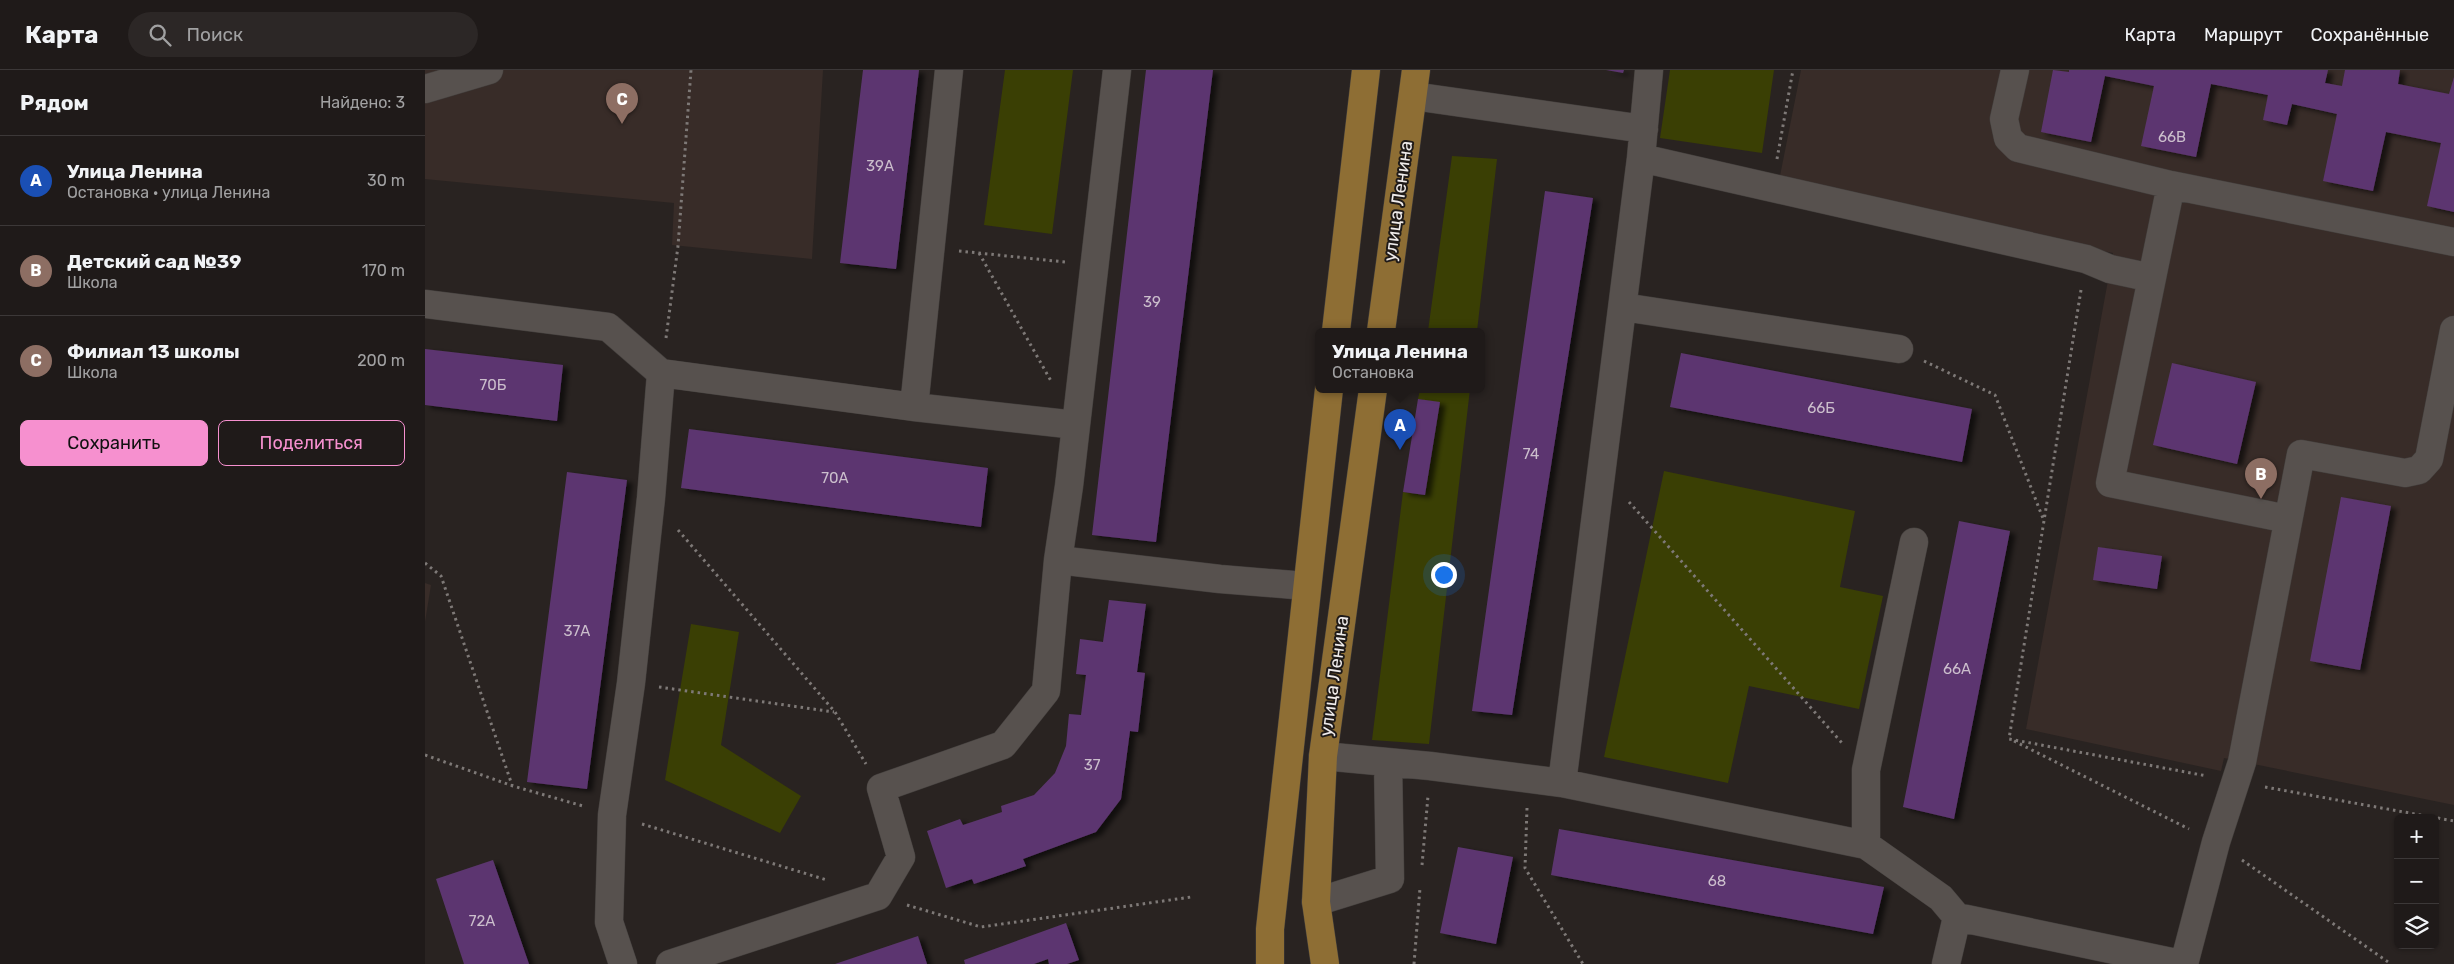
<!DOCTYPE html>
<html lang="ru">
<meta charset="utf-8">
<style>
:root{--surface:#1f1a19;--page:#2c2726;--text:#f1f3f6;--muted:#a1a1a2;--line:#3c3838;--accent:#f690cf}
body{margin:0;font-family:Rubik,sans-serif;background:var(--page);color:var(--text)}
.controls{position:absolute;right:15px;bottom:15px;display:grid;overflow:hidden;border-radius:8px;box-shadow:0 1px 4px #0004}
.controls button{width:45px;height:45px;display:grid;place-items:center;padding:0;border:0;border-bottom:1px solid var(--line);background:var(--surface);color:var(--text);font:25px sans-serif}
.you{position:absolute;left:1018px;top:504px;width:18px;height:18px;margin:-12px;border:4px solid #fff;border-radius:50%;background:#1a73e8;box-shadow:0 0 0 8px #1a73e833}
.badge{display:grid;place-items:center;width:32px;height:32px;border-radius:50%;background:var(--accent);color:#fff;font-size:16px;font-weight:700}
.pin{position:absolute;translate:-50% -41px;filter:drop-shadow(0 1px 2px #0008)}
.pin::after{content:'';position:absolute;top:26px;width:18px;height:15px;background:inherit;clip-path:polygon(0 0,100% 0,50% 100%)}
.popup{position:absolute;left:890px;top:258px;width:170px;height:65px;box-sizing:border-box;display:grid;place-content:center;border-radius:8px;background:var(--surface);filter:drop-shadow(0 1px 4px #0005);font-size:16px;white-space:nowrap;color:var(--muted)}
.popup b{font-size:19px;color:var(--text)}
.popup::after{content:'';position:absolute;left:50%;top:100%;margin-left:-10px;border:10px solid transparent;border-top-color:var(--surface)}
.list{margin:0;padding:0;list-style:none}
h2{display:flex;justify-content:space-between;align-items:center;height:65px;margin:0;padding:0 20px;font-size:21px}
h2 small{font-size:16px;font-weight:400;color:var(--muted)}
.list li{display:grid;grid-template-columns:32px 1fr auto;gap:15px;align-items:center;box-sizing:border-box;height:90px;padding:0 20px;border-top:1px solid var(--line)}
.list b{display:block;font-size:19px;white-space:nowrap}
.list p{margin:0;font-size:16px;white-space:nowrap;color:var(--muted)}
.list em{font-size:16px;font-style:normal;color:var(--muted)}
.actions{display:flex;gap:10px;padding:15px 20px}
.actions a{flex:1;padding:11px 0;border:1px solid var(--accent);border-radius:8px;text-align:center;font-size:18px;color:var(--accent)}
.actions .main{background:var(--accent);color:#111}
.icon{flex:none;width:28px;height:28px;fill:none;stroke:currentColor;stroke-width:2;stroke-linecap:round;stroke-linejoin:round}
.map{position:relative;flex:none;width:2029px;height:894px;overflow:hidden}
header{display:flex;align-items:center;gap:30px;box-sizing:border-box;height:70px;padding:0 25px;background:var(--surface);border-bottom:1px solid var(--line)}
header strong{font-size:24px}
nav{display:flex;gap:28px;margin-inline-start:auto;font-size:18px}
.search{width:350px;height:45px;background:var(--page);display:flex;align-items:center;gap:12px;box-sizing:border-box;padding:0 18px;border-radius:28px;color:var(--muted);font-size:19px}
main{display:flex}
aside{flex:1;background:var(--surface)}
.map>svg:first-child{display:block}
</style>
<header>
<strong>Карта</strong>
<div class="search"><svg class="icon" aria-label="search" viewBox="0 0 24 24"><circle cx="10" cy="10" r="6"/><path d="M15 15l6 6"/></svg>Поиск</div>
<nav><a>Карта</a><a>Маршрут</a><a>Сохранённые</a></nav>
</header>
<main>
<aside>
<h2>Рядом<small>Найдено: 3</small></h2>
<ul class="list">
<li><span class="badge" style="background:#1a4fb4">A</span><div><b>Улица Ленина</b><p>Остановка · улица Ленина</p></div><em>30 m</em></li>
<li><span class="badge" style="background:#8d6e63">B</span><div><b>Детский сад №39</b><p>Школа</p></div><em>170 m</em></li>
<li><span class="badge" style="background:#8d6e63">C</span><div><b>Филиал 13 школы</b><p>Школа</p></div><em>200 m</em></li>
</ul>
<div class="actions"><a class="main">Сохранить</a><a>Поделиться</a></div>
</aside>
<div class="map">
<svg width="2029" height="894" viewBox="0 0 2029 894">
<defs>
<filter id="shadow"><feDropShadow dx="5.5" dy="3" stdDeviation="2.5" flood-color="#0009"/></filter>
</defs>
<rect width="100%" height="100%" fill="#292321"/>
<path fill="#382c28" d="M0,0H398L387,189L247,175L249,133L0,109Z
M1376,0H2029V735L1799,688L1796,701L1601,659L1688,183L1353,116Z
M0,513L6,515L0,552Z"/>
<path fill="#3a3f04" d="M580,0H648L627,164L559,155Z
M1245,0H1349L1337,83L1235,68Z
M1027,86L1072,89L1052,261H1003Z
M995,319H1045L1004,674L947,670L978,422L1000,425L1015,333L993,329Z
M1239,401L1430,441L1415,517L1458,526L1434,639L1324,616L1303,713L1179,687Z
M266,554L314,562L296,675L376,726L355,763L240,710Z"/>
<path fill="#5c366f" filter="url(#shadow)" d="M438,0H494L471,199L415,193Z
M721,0H788L731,472L667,465Z
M1181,0H1199L1198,3Z
M1628,0L1644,2V0H1903L1900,13L1917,16L1920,0H1975L1973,14L2024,24L2029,7V142L2002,136L2016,73L1961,62L1948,121L1898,111L1912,44L1867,34L1862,55L1838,50L1843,25L1786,14L1771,87L1716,76L1729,16L1680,6L1666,72L1616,62Z
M1120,121L1168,128L1087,645L1047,641Z
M0,279L138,295L132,351L0,335Z
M1256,283L1547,339L1537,392L1245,337Z
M1747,293L1831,312L1812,394L1728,375Z
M993,329L1015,332L1000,425L978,422Z
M264,359L563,398L556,457L256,418Z
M142,402L202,410L162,719L102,712Z
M1916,427L1966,436L1935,600L1885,591Z
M1534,451L1585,461L1529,749L1478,737Z
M1673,477L1737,486L1732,519L1668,510Z
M684,530L721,534L712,602L720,603L713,662L705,661L696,729L671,762L598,789L601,796L549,814L547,809L521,818L502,761L535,749L538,755L577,742L576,736L609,725L630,703L641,676L644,644L656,645L661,605L651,604L655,569L678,572Z
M1134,759L1459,817L1448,864L1126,805Z
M1033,777L1088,787L1071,874L1015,863Z
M68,790L104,894H39L11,809Z
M641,853L654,890L642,894H624L623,889L609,894H540L539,890Z
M493,866L502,894H410Z"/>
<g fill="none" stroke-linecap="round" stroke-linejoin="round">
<g stroke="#423e3c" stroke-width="29">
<path id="minor" d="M1590,0L1579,49L1583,68L1593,78L1746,115
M0,19L64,0
M988,26L1219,59
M1216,88L1661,189L1685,199L1727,208
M0,234L183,257L236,303L489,337L651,355
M1198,237L1474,279
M489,337L524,0
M1863,449L1685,413L1746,115L2029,172
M633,490L644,416L692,0
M898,686L1005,696L1137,713L1441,775L1516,828L1532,847L1521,894
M1137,713L1216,88L1224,0
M1441,775V700L1489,472
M891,832L965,809L963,692
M1532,847L1756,894
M198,894L184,852L187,745L206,613L226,428L236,303
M245,894L453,826L476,787L456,718L578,675L621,621L633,490L795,509L881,516
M1759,894L1791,772L1817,692L1876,384L1980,403L1994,400L2004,389L2029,260"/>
</g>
<g stroke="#423e3c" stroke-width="29">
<path id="major" d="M911,261L941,0
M956,261L991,0
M845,894V859L904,319
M900,894L891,832L898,686L948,319"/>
</g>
<path stroke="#7e7977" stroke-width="3" stroke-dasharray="2.5 4" stroke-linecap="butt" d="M1352,89L1368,0
M534,181L640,192
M554,183L626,311
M1656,220L1584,669L1782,706
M241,268L253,176L266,0
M1499,291L1570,325L1619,451
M1204,432L1417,673
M253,460L410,642L441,694
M0,493L16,506L87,715
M234,617L409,642
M1589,671L1764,759
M0,685L88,716L158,736
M1840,717L2029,751
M1102,738L1100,798L1158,894
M217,754L402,810
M1817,790L1966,894
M997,795L1003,726
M482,835L556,857L766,827
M989,894L995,818"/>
<use href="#minor" stroke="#57514e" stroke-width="28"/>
<use href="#major" stroke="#8e6e34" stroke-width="28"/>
</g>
<g text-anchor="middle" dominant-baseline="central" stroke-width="4" stroke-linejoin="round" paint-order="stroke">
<g font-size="15" fill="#cbbecc">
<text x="1747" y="67">66В</text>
<text x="455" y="96">39А</text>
<text x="727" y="232">39</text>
<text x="68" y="315">70Б</text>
<text x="1396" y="338">66Б</text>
<text x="1106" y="384">74</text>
<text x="410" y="408">70А</text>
<text x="152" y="561">37А</text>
<text x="1532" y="599">66А</text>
<text x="667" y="695">37</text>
<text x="1292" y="811">68</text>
<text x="57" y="851">72А</text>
</g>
<g font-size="18" fill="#f0eceb" stroke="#1f1a18">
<text transform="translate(973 131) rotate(-82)">улица Ленина</text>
<text transform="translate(909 606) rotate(-82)">улица Ленина</text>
</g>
</g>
</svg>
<div class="controls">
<button>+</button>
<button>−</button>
<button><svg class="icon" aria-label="layers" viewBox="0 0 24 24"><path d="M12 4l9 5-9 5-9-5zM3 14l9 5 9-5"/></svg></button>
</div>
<div class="you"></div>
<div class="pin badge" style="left:975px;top:380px;background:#1a4fb4">A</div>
<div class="popup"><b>Улица Ленина</b>Остановка</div>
<div class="pin badge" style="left:1836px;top:429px;background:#8d6e63">B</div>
<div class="pin badge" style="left:197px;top:54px;background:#8d6e63">C</div>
</div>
</main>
